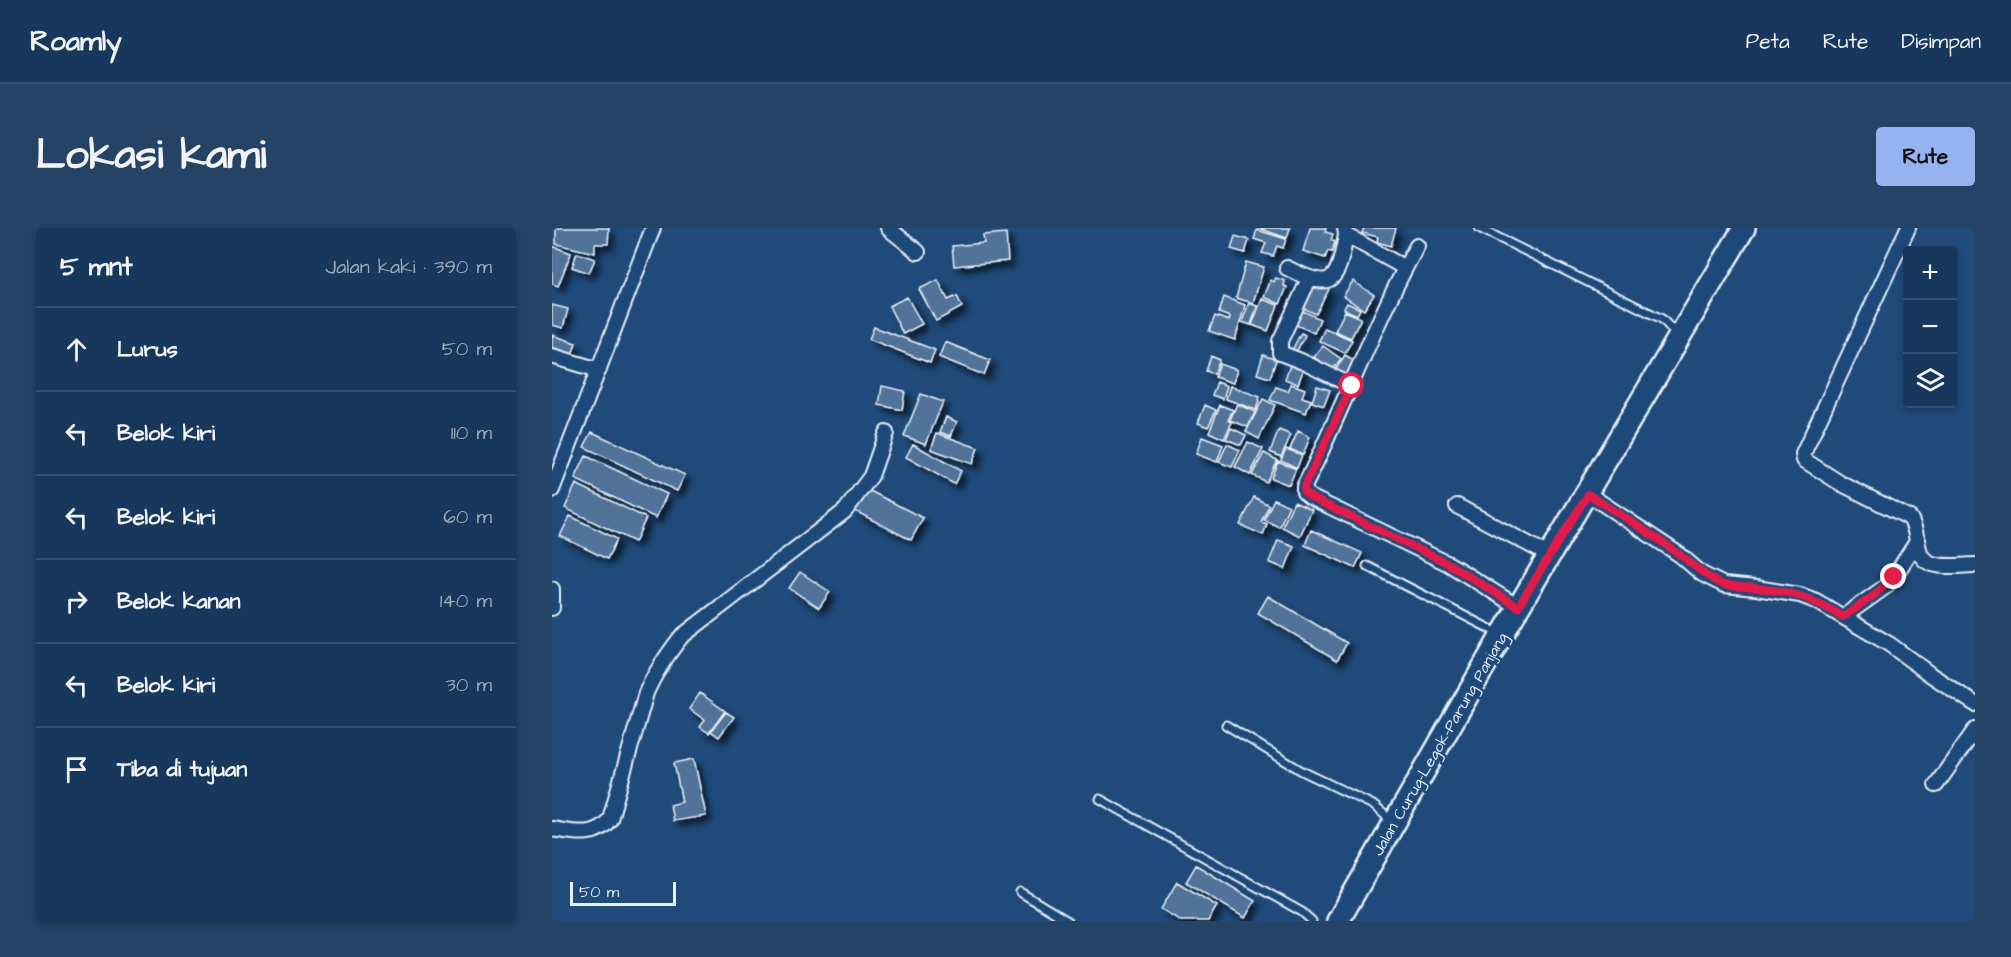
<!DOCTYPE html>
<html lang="id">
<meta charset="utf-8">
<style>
:root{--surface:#17385c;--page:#244365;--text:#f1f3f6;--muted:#9eacbb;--line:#365272;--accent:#95b2f1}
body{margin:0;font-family:"Architects Daughter",sans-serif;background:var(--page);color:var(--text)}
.controls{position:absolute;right:18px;top:18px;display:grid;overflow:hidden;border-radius:6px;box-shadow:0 3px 9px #0003}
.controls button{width:54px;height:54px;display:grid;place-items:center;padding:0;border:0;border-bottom:2px solid var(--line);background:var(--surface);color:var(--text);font:30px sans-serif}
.scale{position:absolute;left:18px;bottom:15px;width:106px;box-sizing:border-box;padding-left:6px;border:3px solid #e8f1f8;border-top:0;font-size:16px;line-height:21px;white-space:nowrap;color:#e8f1f8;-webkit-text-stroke:4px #1f4a7a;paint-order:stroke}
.stop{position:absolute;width:18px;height:18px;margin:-14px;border:4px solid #e11d48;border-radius:50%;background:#fff}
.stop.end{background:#e11d48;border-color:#fff;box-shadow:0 2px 6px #0008}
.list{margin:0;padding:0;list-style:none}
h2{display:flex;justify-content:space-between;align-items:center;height:78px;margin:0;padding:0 24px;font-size:26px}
h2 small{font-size:20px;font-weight:400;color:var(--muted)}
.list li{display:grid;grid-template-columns:39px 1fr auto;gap:18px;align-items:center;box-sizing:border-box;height:84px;padding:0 24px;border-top:2px solid var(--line)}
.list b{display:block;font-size:22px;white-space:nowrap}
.list em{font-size:20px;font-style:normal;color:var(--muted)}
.icon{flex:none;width:33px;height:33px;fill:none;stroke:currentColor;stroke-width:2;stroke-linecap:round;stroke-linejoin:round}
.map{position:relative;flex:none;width:1423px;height:693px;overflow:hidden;border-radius:6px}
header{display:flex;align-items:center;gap:36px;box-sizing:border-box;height:84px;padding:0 30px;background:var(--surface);border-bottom:2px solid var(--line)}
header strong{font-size:28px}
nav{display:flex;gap:33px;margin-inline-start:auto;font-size:21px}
.intro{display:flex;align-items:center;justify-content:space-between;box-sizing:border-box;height:144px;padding:0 36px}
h1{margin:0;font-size:42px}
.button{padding:15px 27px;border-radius:6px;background:var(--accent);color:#111;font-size:21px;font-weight:700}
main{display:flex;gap:36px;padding:0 36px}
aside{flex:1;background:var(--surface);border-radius:6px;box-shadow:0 3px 9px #0003}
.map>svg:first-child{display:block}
</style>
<header>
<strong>Roamly</strong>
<nav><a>Peta</a><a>Rute</a><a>Disimpan</a></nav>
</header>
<div class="intro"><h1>Lokasi kami</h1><a class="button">Rute</a></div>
<main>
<aside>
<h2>5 mnt<small>Jalan kaki · 390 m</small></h2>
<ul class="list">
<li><svg class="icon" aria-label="ahead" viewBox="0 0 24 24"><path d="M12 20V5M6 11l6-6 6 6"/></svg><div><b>Lurus</b></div><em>50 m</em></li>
<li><svg class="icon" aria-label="left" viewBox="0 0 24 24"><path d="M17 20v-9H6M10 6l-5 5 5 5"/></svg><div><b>Belok kiri</b></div><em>110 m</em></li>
<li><svg class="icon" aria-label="left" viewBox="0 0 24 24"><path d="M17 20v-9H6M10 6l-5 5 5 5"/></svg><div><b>Belok kiri</b></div><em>60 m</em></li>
<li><svg class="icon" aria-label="right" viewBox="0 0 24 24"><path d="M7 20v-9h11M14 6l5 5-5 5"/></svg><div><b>Belok kanan</b></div><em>140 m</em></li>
<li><svg class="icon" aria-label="left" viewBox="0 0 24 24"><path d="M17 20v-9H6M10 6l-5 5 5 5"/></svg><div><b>Belok kiri</b></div><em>30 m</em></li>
<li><svg class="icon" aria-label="arrive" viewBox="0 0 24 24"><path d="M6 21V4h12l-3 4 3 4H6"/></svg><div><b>Tiba di tujuan</b></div></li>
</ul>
</aside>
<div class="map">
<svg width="1423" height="693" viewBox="0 0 1423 693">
<defs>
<filter id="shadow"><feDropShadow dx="5.5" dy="5.5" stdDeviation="3" flood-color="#0009"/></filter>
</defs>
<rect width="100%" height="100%" fill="#1f4a7a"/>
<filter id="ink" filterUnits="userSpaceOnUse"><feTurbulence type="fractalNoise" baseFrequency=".0167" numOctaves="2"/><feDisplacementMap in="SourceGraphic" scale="12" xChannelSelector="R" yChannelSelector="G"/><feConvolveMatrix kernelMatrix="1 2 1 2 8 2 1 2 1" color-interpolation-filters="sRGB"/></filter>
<g filter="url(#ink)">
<path fill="#517399" stroke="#e8f1f8" stroke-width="1.5" filter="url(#shadow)" d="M4,0H57L56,16H43V25L4,16Z
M706,0H738L735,10Z
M758,0H774L773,4L781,6L779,12L783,14L780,24L776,23L773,30L751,23Z
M812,0H844L839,18L825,14L826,9L810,5Z
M705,2L734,11L731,20L725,18L721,28L710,25L714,15L702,11Z
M454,5L456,33L402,38L400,18L432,15L431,7Z
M683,8L697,12L693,25L679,21Z
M0,18L19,25L6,58L0,56Z
M25,25L43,31L37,45L20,39Z
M694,34L712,39L701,75L684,70Z
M724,50L733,53L732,58L735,59L728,76L712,69L719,52L722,54Z
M386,52L396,72L405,68L410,79L384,93L367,61Z
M801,53L822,67L812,82L791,68Z
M764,54L777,61L764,86L751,80Z
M355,69L370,96L351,106L337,78Z
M672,69L693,77L683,112L657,103L663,88L677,93L678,89L667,85Z
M710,71L726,77L716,103L700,97Z
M697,75L705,78L699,97L690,94Z
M795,75L808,81L805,87L792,81Z
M0,77L16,81L11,100L0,97Z
M749,82L768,91L762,105L742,96Z
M793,83L809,90L799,110L783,103Z
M322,99L383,122L378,135L317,111Z
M773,100L800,112L793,125L767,113Z
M749,105L753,107L742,128L738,126Z
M0,107L24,115L19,130L0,124Z
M393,114L438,132L432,147L387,129Z
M771,118L789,131L780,142L762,129Z
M711,127L724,132L718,150L705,146Z
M793,127L806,135L794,152L782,144Z
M659,128L668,132L662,146L654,143Z
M739,135L752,140L746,156L733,151Z
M668,136L685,142L681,155L663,149Z
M665,154L675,158L671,171L660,167Z
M739,156L753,161L750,169L759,172L754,185L718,172L724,159L736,163Z
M330,158L353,163L350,182L327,177Z
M678,158L708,169L704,182L674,171Z
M765,158L778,162L772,178L760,174Z
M369,166L391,174L374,216L352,208Z
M711,171L723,177L707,211L694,204Z
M685,176L703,184L696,199L678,192Z
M653,177L664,182L656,199L646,195Z
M668,177L681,182L676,192L680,194L672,211L657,204Z
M394,189L405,194L399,208L388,204Z
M679,200L694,207L689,217L674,211Z
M727,202L739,207L729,229L718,224Z
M746,203L758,209L751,227L738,221Z
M40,204L133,247L125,263L32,219Z
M385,205L426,220L420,236L379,221Z
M650,209L671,217L665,234L644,226Z
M696,214L711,221L698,247L683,239Z
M361,216L409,243L402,256L354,229Z
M675,216L688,222L680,239L667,234Z
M734,221L750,227L745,240L729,232Z
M712,225L725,232L714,254L700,247Z
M34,228L115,266L104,290L23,251Z
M726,233L744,241L737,257L719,250Z
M24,256L94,290L83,314L13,280Z
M314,261L371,290L359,312L303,283Z
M702,269L717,277L709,294L715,296L711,307L688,297Z
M722,271L737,278L727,299L712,292Z
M742,274L760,282L748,308L730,299Z
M18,288L65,311L55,331L8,308Z
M759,302L810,325L803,340L753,317Z
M726,312L742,318L733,341L717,334Z
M248,344L278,364L267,380L237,360Z
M716,368L795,415L785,432L706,385Z
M148,465L173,483L157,505L148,499L153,492L137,481Z
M174,484L182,489L167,509L159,503Z
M142,531L154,588L121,593L118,577L130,574L122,535Z
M644,637L703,673L693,690L634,654Z
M625,654L665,678L656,693H629L609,681Z"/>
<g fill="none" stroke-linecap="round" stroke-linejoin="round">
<g stroke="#e8f1f8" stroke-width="11">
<path id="lane" d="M927,0L1110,91L1125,107
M815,338L948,406
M674,497L750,543L821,577L840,593
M548,571L750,684L760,693
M468,664L516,693"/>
</g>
<g stroke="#e8f1f8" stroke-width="18">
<path id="street" d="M336,0L366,24
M793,0L794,7L853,40
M1356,0L1251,226L1252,232L1288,255L1358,290C1365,302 1364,315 1369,327C1377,343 1409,337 1423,337
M865,18C822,95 792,179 752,259V264L758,269L897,336L966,379
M735,40C781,63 785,56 794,7
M757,51L728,113V125L749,133L800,158
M0,128L47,142
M0,262L101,0
M1036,266L1128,327L1150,346L1172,357L1204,360L1248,367L1264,373L1337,416L1379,447L1423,476
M905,278L997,327
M0,361V380
M1291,389L1333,359L1342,349L1366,312
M1384,557L1423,502
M0,601C21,604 43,611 58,591L94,465C103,444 115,427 129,409L293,283L319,248L334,205"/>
</g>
<g stroke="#e8f1f8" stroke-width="26">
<path id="primary" d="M786,693L950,407L1192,0"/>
</g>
<use href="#lane" stroke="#1f4a7a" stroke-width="7"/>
<use href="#street" stroke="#1f4a7a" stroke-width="14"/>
<use href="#primary" stroke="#1f4a7a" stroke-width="21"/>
</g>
</g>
<g fill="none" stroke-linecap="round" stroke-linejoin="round" filter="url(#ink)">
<path stroke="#e11d48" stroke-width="8" d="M800,158L752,259V264L758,269L897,336L966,379L1036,266C1066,286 1099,305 1128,327C1142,337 1153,349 1169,356C1181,360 1193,358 1205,360C1242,364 1260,370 1291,389L1321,368L1342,349"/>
</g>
<g text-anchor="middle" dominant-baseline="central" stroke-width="5" stroke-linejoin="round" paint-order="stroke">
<g font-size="16" fill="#e8f1f8" stroke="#1f4a7a">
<text transform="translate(888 516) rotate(-60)">Jalan Curug–Legok–Parung Panjang</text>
</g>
</g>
</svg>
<div class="controls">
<button>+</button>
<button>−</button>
<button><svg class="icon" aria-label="layers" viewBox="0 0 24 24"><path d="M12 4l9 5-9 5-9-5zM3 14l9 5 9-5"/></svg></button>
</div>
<div class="scale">50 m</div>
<div class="stop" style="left:800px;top:158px"></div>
<div class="stop end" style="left:1342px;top:349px"></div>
</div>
</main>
